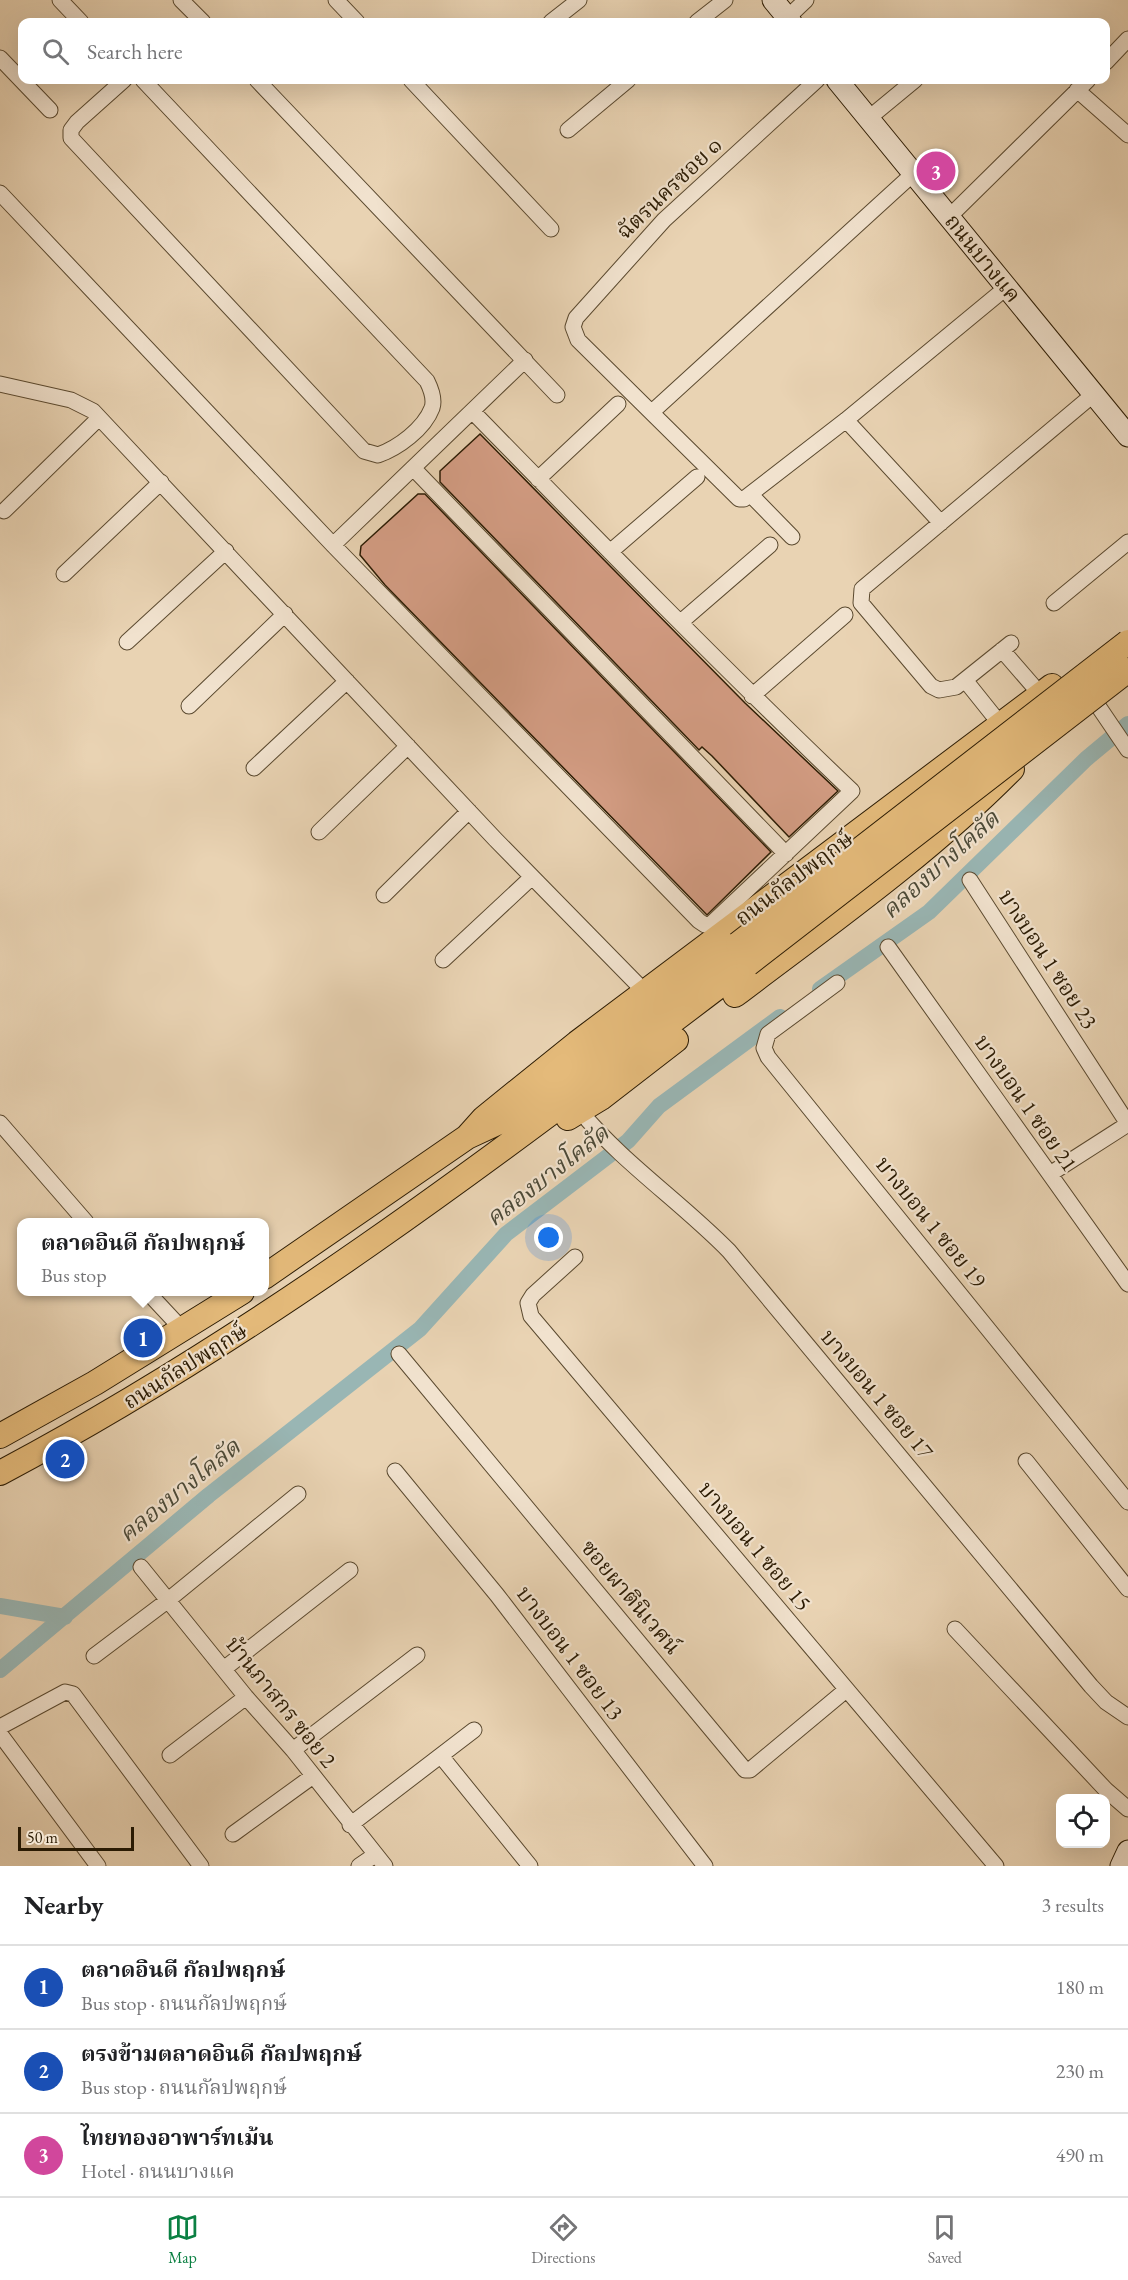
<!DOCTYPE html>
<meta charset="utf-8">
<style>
:root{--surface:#fff;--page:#f6f6f6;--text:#202124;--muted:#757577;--line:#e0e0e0;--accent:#0b8043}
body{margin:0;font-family:"EB Garamond","Noto Serif Thai",serif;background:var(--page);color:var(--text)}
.controls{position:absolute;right:18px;bottom:18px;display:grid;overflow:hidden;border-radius:12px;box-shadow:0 6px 24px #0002}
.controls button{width:54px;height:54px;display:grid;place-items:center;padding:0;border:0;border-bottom:2px solid var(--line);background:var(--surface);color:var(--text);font:30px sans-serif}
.scale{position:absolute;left:18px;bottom:15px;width:116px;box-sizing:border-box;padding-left:6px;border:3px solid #2b1b03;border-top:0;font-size:16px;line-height:21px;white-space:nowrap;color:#2b1b03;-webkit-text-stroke:4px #f1e2ce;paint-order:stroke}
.you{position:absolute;left:549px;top:1238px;width:21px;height:21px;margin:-15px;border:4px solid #fff;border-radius:50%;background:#1a73e8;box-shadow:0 0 0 9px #1a73e833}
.badge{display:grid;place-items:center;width:39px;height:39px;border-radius:50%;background:var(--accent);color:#fff;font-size:20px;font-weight:700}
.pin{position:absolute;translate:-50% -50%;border:3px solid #fff;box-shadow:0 2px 6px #0006}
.popup{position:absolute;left:17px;top:1218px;width:252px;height:78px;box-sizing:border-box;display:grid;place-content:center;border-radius:12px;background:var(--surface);filter:drop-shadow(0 2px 4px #0005);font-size:20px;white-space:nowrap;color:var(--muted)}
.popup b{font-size:22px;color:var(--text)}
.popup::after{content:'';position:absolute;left:50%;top:100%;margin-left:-12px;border:12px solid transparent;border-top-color:var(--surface)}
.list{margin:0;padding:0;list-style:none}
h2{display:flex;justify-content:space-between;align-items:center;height:78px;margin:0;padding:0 24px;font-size:26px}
h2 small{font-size:20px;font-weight:400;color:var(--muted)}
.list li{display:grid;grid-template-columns:39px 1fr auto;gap:18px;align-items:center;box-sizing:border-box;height:84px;padding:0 24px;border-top:2px solid var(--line)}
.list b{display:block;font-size:22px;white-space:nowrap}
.list p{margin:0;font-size:20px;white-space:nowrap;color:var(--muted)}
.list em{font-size:20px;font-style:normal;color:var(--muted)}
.icon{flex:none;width:33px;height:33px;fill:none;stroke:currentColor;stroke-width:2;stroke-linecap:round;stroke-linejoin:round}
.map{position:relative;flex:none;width:1128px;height:1866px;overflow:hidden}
.search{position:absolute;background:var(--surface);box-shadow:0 6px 24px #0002;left:18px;right:18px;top:18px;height:66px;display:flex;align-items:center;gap:15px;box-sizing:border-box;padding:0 21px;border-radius:12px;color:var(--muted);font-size:22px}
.sheet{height:330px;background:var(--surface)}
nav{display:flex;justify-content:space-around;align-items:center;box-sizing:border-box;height:84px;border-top:2px solid var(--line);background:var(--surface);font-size:16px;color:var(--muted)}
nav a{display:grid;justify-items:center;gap:3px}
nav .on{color:var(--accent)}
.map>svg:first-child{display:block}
</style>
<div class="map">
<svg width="1128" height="1866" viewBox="0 0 1128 1866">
<rect width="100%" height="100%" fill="#e9d3b3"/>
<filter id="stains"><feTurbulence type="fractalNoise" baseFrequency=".00333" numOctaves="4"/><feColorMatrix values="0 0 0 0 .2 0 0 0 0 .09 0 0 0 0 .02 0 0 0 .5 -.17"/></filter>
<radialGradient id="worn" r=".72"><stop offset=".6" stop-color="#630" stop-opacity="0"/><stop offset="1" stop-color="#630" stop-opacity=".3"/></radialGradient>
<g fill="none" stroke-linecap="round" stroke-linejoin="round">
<path stroke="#99b6b4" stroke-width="16" d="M820,989L929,912L1086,759L1128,724
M0,1606L65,1617
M0,1670L209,1495L420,1329L506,1234L628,1141L659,1106L780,1017"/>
</g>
<path fill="#d49d84" stroke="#2b1b03" stroke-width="1.5" d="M480,434L745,703L838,791L789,837L712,756L702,747L699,750L440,482V471Z
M418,494H425L771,852L707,915L385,585L360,555L361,546Z"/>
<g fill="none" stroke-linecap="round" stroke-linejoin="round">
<g stroke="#5a492f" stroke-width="17">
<path id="minor" d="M60,0L81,22
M181,0L203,22
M336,0L357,22
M787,18L806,0
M551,22L579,0
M697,22L725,0
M0,58L50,110
M1106,62L1128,39
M124,80L77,122L71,130V138L364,451L378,455C398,448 424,429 432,408C435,399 431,389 427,381L143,80
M257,80L557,395
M411,80L551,229
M817,80L664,220L576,318L573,327L578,340L739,499H744L846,420L1007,287
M1077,90L1128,135
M869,118L915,80
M568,130L628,80
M0,193L333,545L699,921L705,925L711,924L852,791C723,668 598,540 473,412
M949,217L1088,80
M0,384L71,400L93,411L495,839L645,992
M652,412L914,173
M846,420L941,523
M414,469L786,854
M538,479L618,404
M751,495L792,537
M4,511L99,418
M333,545L525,360
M610,552L697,477
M64,574L161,482
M1054,603L1128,542
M682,621L770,545
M127,642L226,551
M1011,643L956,687L939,690L931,686L861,603L862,589L1094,394
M1002,650L1041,695
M965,680L1001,725
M752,696L845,615
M1094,700L1128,750
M189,706L285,614
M254,768L347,681
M319,832L408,746
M970,880L1128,1124
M384,895L469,811
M888,947L1128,1284
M443,960L532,877
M837,983L768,1034L764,1048L768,1057L1128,1502
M580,1111C623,1163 681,1202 729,1251L1091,1686L1106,1702L1128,1717
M0,1123L86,1222
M1050,1174L1128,1124
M575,1257L533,1295L528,1303L531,1316L996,1866
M154,1299L182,1329
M399,1354L745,1770H750L846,1690
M1026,1461L1128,1589
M395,1471L497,1595L705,1866
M141,1567L246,1697L293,1750L385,1866
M955,1629L1106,1790L1128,1809
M94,1656L167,1601L298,1494
M225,1668L350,1570
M0,1727L65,1692L73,1694L201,1866
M0,1734L98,1866
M293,1750L417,1655
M170,1755L246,1697
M441,1756L530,1866
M350,1825L474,1730
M233,1834L313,1776
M359,1866L375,1855"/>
</g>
<g stroke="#2b1b03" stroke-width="23">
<path id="secondary" d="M773,0L791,22
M837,80L1128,436
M1121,1866L1128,1851"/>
</g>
<g stroke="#2b1b03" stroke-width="26">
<path id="primary" d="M735,995C830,923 928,854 1012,769
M568,1118L601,1098L676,1040
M467,1137L484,1118L577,1043L1052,686
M264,1277L467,1137L519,1113L738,944
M0,1436L95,1383L242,1292
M0,1473C268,1331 507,1147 748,964"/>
</g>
<use href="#minor" stroke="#f1e2ce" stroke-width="15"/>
<use href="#secondary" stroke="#f1e2ce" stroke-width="21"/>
<use href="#primary" stroke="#e4ba7a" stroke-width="24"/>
<g stroke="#2b1b03" stroke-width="26" stroke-linecap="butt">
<path id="primary-bridge" d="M738,944L1128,642
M748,964L1128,670"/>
</g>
<use href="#primary-bridge" stroke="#e4ba7a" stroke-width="24"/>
</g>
<g text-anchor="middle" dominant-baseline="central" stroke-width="4.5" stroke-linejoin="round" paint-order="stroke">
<g font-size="22" fill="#2b1b03" stroke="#f1e2ce">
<text transform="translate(669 188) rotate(-44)">ฉัตรนครซอย ๑</text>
<text transform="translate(983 258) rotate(51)">ถนนบางแค</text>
<text transform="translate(794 878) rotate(-37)">ถนนกัลปพฤกษ์</text>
<text transform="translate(1048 959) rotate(57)">บางบอน 1 ซอย 23</text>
<text transform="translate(1026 1103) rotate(55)">บางบอน 1 ซอย 21</text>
<text transform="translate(931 1222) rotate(51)">บางบอน 1 ซอย 19</text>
<text transform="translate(185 1366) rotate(-32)">ถนนกัลปพฤกษ์</text>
<text transform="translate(877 1394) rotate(50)">บางบอน 1 ซอย 17</text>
<text transform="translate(755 1546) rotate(50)">บางบอน 1 ซอย 15</text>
<text transform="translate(631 1597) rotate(50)">ซอยผาตินิเวศน์</text>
<text transform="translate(570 1653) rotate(53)">บางบอน 1 ซอย 13</text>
<text transform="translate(281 1702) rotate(51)">บ้านภาสกร ซอย 2</text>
</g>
<g font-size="24" font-style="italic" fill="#4c4a38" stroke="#f1e2ce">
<text transform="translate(940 864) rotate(-42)">คลองบางโคลัด</text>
<text transform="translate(547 1175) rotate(-38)">คลองบางโคลัด</text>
<text transform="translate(179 1490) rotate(-39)">คลองบางโคลัด</text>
</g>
</g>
<rect width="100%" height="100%" filter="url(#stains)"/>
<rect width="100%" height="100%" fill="url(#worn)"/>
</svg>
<div class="controls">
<button><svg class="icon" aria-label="locate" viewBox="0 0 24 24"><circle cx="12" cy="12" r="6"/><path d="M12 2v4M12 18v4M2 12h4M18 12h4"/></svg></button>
</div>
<div class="scale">50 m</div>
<div class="you"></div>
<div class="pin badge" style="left:143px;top:1338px;background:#1a4fb4">1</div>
<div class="popup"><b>ตลาดอินดี กัลปพฤกษ์</b>Bus stop</div>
<div class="pin badge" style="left:65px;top:1459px;background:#1a4fb4">2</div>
<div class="pin badge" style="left:936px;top:171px;background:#d1479c">3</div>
<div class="search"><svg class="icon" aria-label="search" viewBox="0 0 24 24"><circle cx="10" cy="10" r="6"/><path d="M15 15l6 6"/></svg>Search here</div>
</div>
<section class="sheet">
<h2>Nearby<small>3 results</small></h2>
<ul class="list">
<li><span class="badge" style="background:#1a4fb4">1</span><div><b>ตลาดอินดี กัลปพฤกษ์</b><p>Bus stop · ถนนกัลปพฤกษ์</p></div><em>180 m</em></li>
<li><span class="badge" style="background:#1a4fb4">2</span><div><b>ตรงข้ามตลาดอินดี กัลปพฤกษ์</b><p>Bus stop · ถนนกัลปพฤกษ์</p></div><em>230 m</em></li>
<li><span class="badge" style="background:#d1479c">3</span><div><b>ไทยทองอาพาร์ทเม้น</b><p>Hotel · ถนนบางแค</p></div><em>490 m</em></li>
</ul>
</section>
<nav>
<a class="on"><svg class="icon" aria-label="map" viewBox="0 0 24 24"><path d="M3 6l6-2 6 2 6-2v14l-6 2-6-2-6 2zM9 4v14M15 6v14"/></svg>Map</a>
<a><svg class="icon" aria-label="directions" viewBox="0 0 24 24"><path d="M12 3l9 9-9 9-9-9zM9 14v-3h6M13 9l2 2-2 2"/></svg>Directions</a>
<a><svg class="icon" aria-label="saved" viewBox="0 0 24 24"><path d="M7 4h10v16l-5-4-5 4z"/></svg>Saved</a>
</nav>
